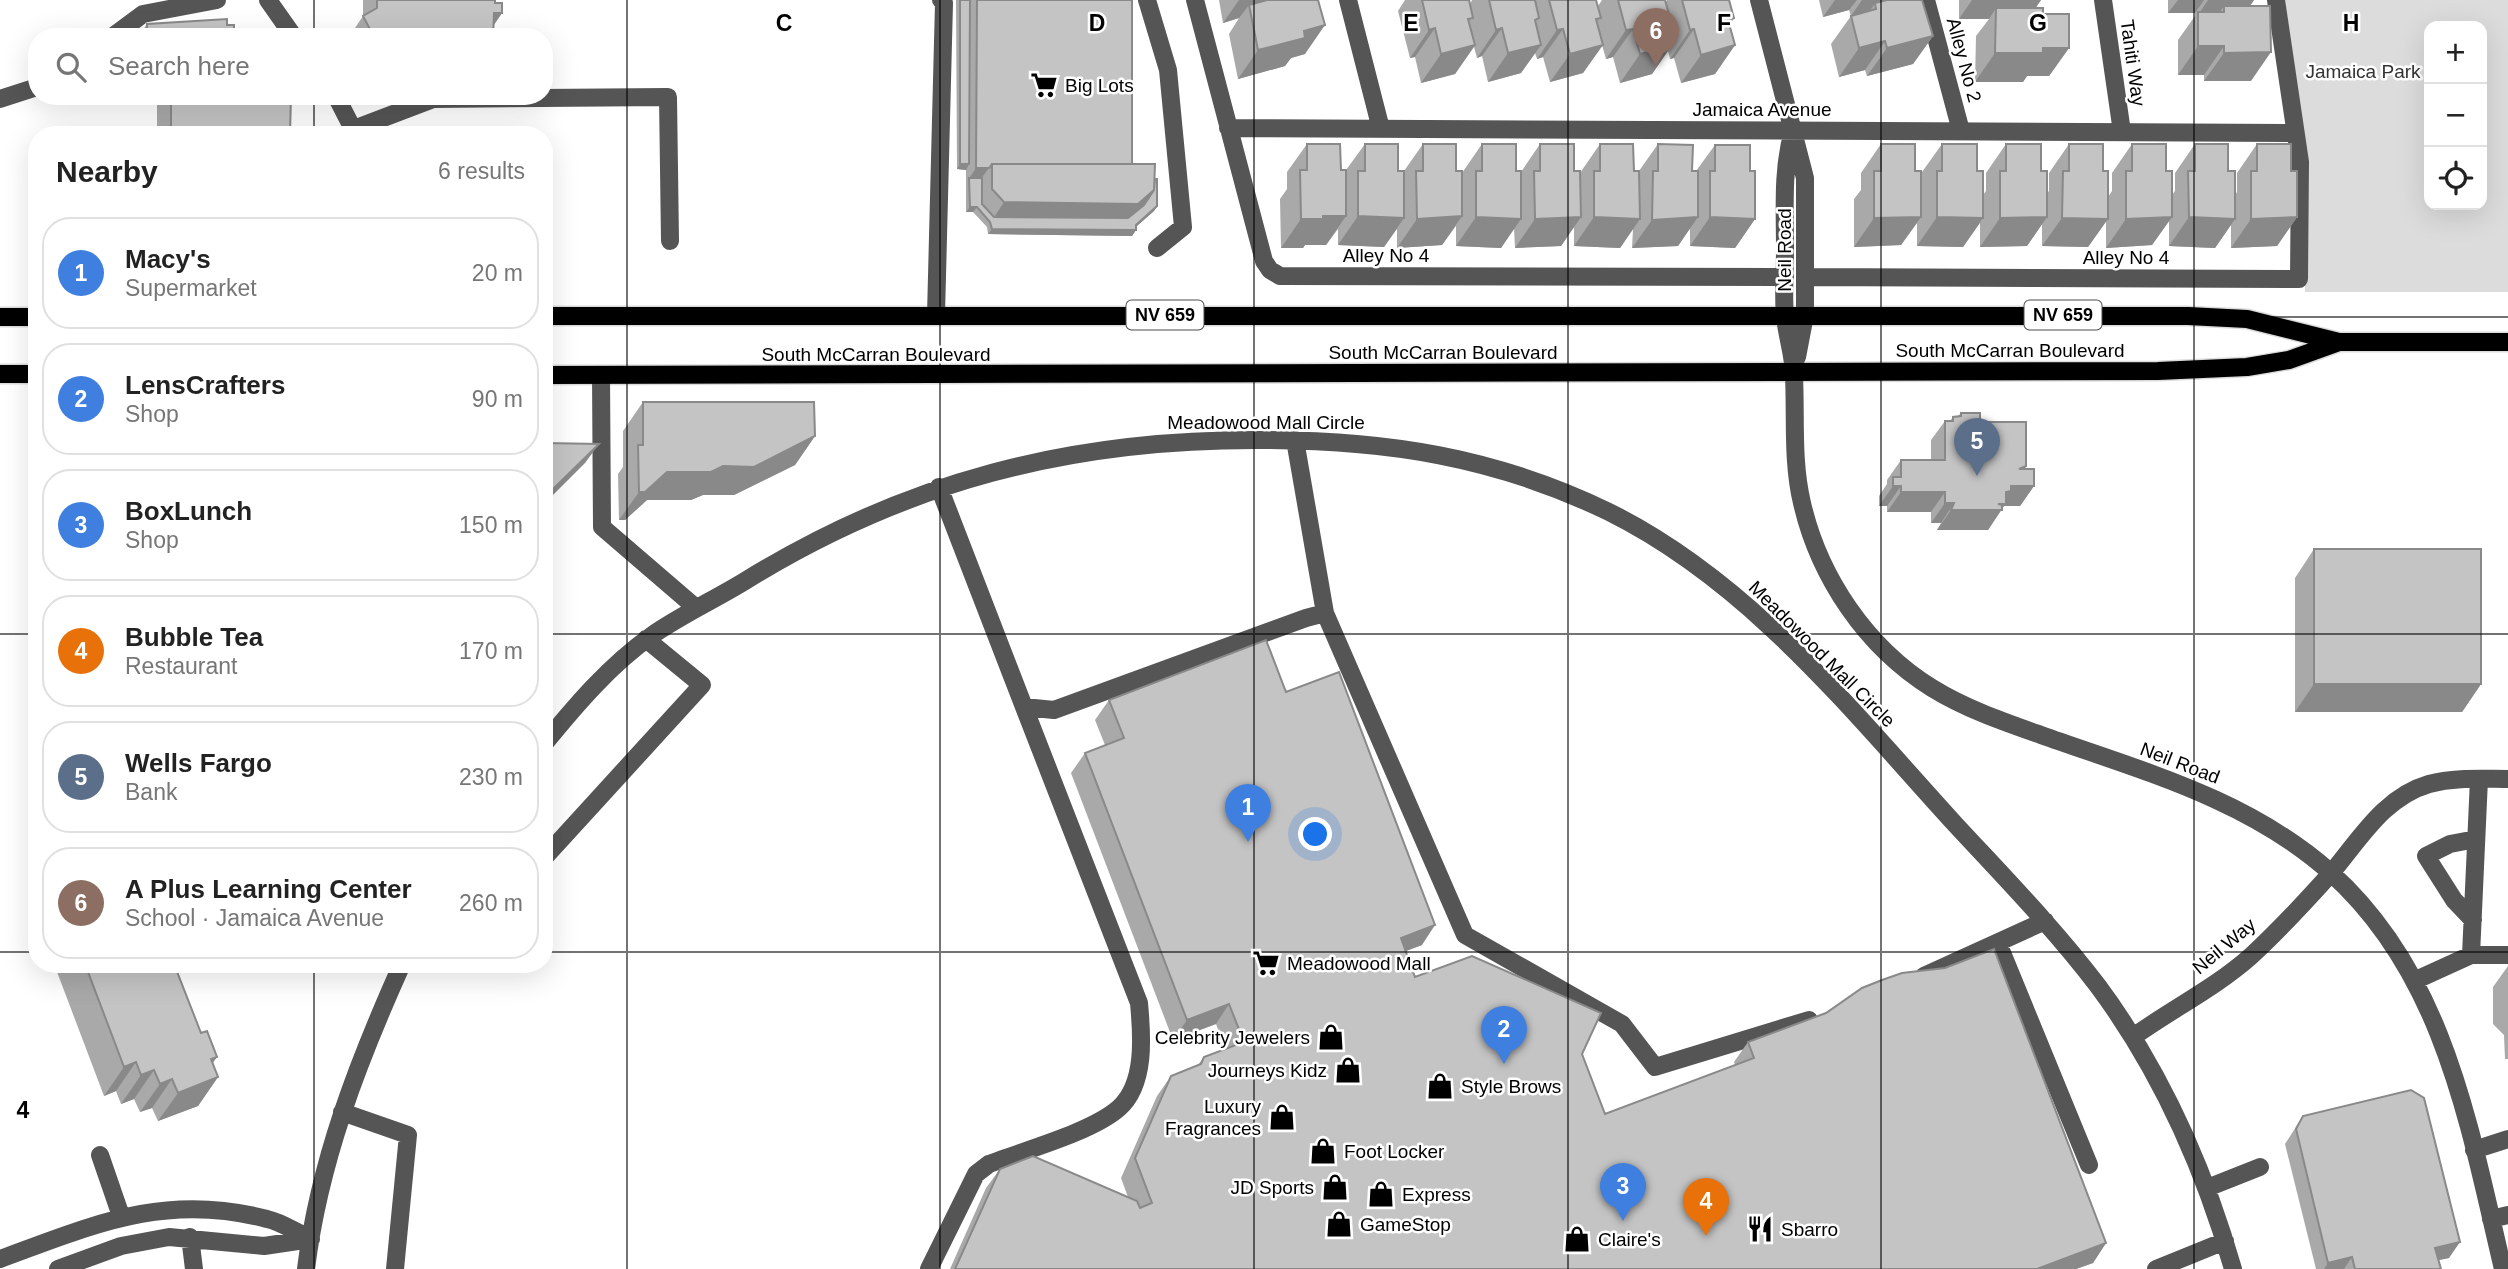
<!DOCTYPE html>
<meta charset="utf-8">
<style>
:root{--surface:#fff;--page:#f2f2f2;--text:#222;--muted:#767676;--line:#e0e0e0;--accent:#0f766e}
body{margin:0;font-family:Helvetica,sans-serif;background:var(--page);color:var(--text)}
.controls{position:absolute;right:21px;top:21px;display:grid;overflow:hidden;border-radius:14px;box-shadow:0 7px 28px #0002}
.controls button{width:63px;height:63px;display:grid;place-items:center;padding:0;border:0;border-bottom:2px solid var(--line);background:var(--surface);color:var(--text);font:35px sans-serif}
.you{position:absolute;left:1316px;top:835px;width:24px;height:24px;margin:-18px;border:5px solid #fff;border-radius:50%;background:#1a73e8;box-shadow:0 0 0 10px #1a73e833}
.badge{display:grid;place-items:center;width:46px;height:46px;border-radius:50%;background:var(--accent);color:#fff;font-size:23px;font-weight:700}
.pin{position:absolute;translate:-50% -58px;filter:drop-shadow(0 2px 4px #0008)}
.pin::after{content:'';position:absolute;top:37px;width:24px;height:21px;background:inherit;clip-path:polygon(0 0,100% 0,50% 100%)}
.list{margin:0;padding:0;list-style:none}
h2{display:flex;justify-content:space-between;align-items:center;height:91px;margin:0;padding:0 28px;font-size:30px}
h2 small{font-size:23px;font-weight:400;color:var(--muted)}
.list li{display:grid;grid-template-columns:46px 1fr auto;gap:21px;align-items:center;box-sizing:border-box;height:112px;margin:0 14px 14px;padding:0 14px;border:2px solid var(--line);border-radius:28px}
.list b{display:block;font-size:26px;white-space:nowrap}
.list p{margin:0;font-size:23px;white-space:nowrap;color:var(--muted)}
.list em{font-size:23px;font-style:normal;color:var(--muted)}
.icon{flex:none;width:38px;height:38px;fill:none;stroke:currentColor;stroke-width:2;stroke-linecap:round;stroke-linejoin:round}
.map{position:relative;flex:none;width:2508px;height:1269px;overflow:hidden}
.search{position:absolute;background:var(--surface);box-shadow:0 7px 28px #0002;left:28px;top:28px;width:525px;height:77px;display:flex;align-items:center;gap:18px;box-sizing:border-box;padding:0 24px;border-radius:28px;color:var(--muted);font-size:26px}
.panel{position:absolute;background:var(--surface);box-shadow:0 7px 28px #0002;left:28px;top:126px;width:525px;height:847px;border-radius:28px}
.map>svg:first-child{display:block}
</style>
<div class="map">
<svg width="2508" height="1269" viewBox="0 0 2508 1269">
<rect width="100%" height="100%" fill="#fff"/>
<path fill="#dcdcdc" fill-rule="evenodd" d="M2285,0H2508V292H2305L2307,154ZM2429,26H2482V205H2429Z"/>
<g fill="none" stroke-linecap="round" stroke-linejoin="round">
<g stroke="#dbdbdb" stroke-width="21">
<path id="major" d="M544,316H2188L2247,319L2339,342H2508
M0,317H37
M0,374H37
M544,375L2158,371L2247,367L2289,360L2339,342"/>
</g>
<path stroke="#555" stroke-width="18" d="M268,0L294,37
M1147,0L1168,70L1183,227L1157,248
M1195,0L1264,261L1270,270L1280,276L1785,277
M1348,0L1381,129
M1759,0L1805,178V315L1797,357
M1926,0L1961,131
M2103,0L2122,132
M112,37L143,14L217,0
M336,96L356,135
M0,99L37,87
M1228,128L2295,133
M354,129L433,99L668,97L670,241
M1793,131C1782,170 1785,209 1785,249C1785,272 1783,295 1785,317C1787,337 1794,356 1794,376C1796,418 1792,461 1802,503C1819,577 1866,647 1932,688C1966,709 2004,722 2041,735C2142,771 2248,799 2330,872C2445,975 2469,1126 2503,1269
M1806,277L2299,279L2300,162L2276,0
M936,315L944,3L941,0
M601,375L602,527L695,607
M1295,440L1325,613
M939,487L1024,707
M544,744C576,705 610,665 651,636C681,615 714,600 745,581C907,481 1071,439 1261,440C1386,440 1496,457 1609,512C1750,582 1850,709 1954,823C2003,876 2054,928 2098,986C2161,1071 2204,1168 2233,1269
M544,858L702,685L646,639
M2473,920L2454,900L2426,856L2450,844L2476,839
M1998,943L2089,1165
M2471,955H2508
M1924,976L2045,921
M2416,980L2471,955L2479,779
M2133,1037C2172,1009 2215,988 2251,956C2279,930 2307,900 2332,872C2360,839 2384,797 2429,784C2455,777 2481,779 2508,779
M342,1112L408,1135L395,1269
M2474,1150L2508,1139
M100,1155L121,1216
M2207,1188L2260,1167
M2491,1219L2508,1215
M190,1237L194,1269
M0,1259C93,1225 165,1192 267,1219C282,1222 297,1233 311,1239
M58,1269L121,1246L169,1237L264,1246L311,1239
M306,1269C319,1162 358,1062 402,964
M929,1269L976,1174L989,1164C1025,1150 1092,1132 1119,1108C1146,1084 1142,1035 1139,1003L1024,707L1054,710L1306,618L1325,613L1465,935L1622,1024L1655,1067L1809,1020
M2156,1269L2225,1241"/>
<use href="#major" stroke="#000" stroke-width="18"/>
</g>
<path fill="#a9a9a9" d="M363,0H495V3L502,13L494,25L493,37H349L363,16Z
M956,0H1132V164L1155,179L1157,206L1154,211L1136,227V230L1132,236L988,234L987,227L973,212H966V170L957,169Z
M1219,0H1318L1305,54L1291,58L1285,66L1238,79L1229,34L1239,18L1223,23Z
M1405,0H1469L1470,4L1472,0H1596L1598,6L1602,0H1665L1666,2L1667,0H1729L1734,18L1730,25L1735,45L1715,74L1681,83L1674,58L1670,59L1668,51L1652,74L1620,83L1613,57L1606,59L1602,45L1583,73L1550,82L1543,57L1537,59L1535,53L1521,73L1488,82L1482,56L1477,58L1474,47L1455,74L1421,83L1415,57L1410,58L1398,11Z
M1819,0H1922L1933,36L1913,64L1867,76L1865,70L1839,77L1831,44L1851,16L1849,10L1823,17Z
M1959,0H2041L2035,8L2043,14L2069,48L2049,76H2027L2023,82H1975L1976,36L1989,19H1959Z
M2168,0H2254L2250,6L2251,81H2204V75H2178V40L2195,16V13H2168Z
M147,24L227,25L234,37H138Z
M150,96H291L290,135H157V103Z
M1307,144L1341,170H1346L1365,144L1398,171H1404L1423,144L1456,171L1462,191V173L1482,144L1516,171L1521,172L1540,144L1574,171L1580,173L1600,144L1634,171H1639L1658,144L1692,171H1696L1715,145L1750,171L1755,219L1735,248L1690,246V228L1678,246L1632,248L1633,229L1620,248L1574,246V227L1561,246L1515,248L1514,228L1501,248L1456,246V226L1442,245L1397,248V229L1384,247L1338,245V229L1326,245H1305L1303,248H1281L1280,199L1287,189V172Z
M1881,144L1915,171L1921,193L1922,191V172L1942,144L1977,171L1983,195L1986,191V173L2006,144L2041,171L2047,193L2049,191V173L2069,144L2103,171L2108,197L2112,191V173L2132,144L2166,171L2172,195L2175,191V173L2195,144L2228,171L2235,195L2237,192V173L2257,144L2291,171L2297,217L2277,246L2231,248V225L2215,248L2169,246V221L2152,245L2106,248V221L2088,247L2042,246V224L2027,246L1980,247V223L1963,247L1917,246V223L1901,245L1854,247V199L1861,190V173Z
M643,402L815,436L795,465L734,495H703L691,500H647L625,520H619L618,474L623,467V431Z
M1961,413L1980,422L2026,466L2025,469L2034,486L2020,506H2004L1988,530H1937L1941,523H1931V512H1887V506H1879V496L1887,484V480L1901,460H1931V440L1945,421H1950L1953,417L1958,416Z
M2314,549L2481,684L2462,712H2295V578Z
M1286,692L1422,945L1406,951L1415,977L1582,1054L1605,1114L1735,1065L1734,1062L1748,1042L2106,1243L2093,1263L2076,1269H950L986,1188L1000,1169L1128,1197L1121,1178L1157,1096L1171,1076L1198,1065L1204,1057L1225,1049L1216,1024L1173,1040L1071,773L1085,753L1105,745L1095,720L1109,700Z
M54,964H174L218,1077L198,1106L158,1121L152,1108L140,1112L134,1099L121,1104L116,1091L104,1096Z
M2508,966V1059H2505L2504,1035L2493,1024V987Z
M2303,1116L2449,1258L2438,1260L2441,1269H2316L2285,1144Z"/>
<path fill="#898989" d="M1239,0H1288L1249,5L1239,18L1223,23Z
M1835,0H1857L1849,10L1823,17Z
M1862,0H1899L1875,3L1870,11L1851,16Z
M1972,0H2041L2031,15L1996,8L1989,19H1959Z
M2178,0H2204L2195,13H2168Z
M2208,0H2254L2241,19L2224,12V6L2215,19L2198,15Z
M494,13H502L488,33Z
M1325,25L1305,54L1291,58L1285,66L1238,79L1258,50L1304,31Z
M1435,28L1415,57L1410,58L1429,30Z
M1502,28L1482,56L1477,58L1496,30Z
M1563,29L1543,57L1537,59L1557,30Z
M1633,29L1613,57L1606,59L1626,30Z
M1694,29L1674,58L1670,59L1690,30Z
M1933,36L1913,64L1867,76L1887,48Z
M1885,41L1865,70L1839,77L1859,48Z
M1475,45L1455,74L1421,83L1441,54Z
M1541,45L1521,73L1488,82L1508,53Z
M1603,45L1583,73L1550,82L1570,54Z
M1672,45L1652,74L1620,83L1640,54Z
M1735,45L1715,74L1681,83L1701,55Z
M2198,46H2224L2204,75H2178Z
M2043,48H2069L2049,76H2027L2023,82H1975L1995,53Z
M2271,52L2251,81H2204L2224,53Z
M960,164H969L966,170L957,169Z
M976,168H989L978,183L969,178L966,183Z
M1154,190L1141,210L1124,223L991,222L1004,202Z
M1157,206L1154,211L1132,230L1136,225Z
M970,207H977L973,212H966Z
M1323,216H1346L1326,245H1305L1303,248H1281L1301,219Z
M1358,216L1404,218L1384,247L1338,245Z
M1462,216L1442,245L1397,248L1417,219Z
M1476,217L1521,219L1501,248L1456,246Z
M1581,217L1561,246L1515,248L1535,219Z
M1594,217L1640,219L1620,248L1574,246Z
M1698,217L1678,246L1632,248L1652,220Z
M1710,217L1755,219L1735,248L1690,246Z
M1921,217L1901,245L1854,247L1874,218Z
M1937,217L1983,218L1963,247L1917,246Z
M2047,217L2027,246L1980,247L2000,218Z
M2172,217L2152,245L2106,248L2126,219Z
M2189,217L2235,219L2215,248L2169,246Z
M2297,217L2277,246L2231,248L2251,219Z
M2062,218L2108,219L2088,247L2042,246Z
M992,229L1136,230L1132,236L988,234Z
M815,436L795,465L734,495H703L691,500H647L625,520H619L639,492L667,472L723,466Z
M599,444L585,463L544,504V498Z
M2026,466L2012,486H2034L2020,506H2004L1988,530H1937L1951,510L2019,469Z
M1893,486H1901L1887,506H1879Z
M1901,492H1945L1931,512H1887Z
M1945,503H1954L1941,523H1931Z
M2314,684H2481L2462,712H2295Z
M1435,925L1422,945L1387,958L1401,938Z
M1229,1004L1216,1024L1173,1040L1187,1020Z
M217,1057L197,1085L218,1077L198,1106L158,1121L178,1093L211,1059Z
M136,1062L116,1091L104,1096L124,1067Z
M154,1070L134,1099L121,1104L141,1075Z
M172,1079L152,1108L140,1112L160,1084Z
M2460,1242L2449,1258L2425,1263L2435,1248Z
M2106,1243L2093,1263L2076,1269H2037Z
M2352,1257L2344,1269H2324L2328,1263Z"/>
<path fill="#c4c4c4" stroke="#898989" stroke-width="2" d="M377,0H495V3H502V13H494L493,37H374L363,16L377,8Z
M960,0H970L969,164H960Z
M977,0H1132V164H992L989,168H976Z
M1267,0H1318L1325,25L1304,31L1305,38L1258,50L1249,5Z
M1422,0H1469L1473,18L1468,19L1475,45L1441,54L1435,28L1429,30Z
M1489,0H1535L1539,18L1535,20L1541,45L1508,53L1502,28L1496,30Z
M1549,0H1596L1601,18L1596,19L1603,45L1570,54L1563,29L1557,30Z
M1618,0H1665L1670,18L1665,20L1672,45L1640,54L1633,29L1626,30Z
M1682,0H1729L1734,18L1728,20L1735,45L1701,55L1694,29L1690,30Z
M1887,0H1922L1933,36L1887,48L1885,41L1859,48L1851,16L1876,9L1875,3Z
M2224,6H2270L2271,52L2224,53V46H2198V12H2224Z
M1996,8H2043V14H2069V48H2043V53H1995Z
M227,19V25H234V37H147V24Z
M171,96H291L290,135H171Z
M1307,144H1340L1341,170H1346V216H1323V219H1301L1300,170H1307Z
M1365,144H1398V171H1404V218L1358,216V171H1365Z
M1423,144H1456V171H1462V216L1417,219L1416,171H1423Z
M1482,144H1516V171H1521V219L1476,217V171H1482Z
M1540,144H1574V171H1580L1581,217L1535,219L1534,171H1540Z
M1600,144H1633L1634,171H1639L1640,219L1594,217V171H1600Z
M1658,144L1693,145L1692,171H1698V217L1652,220L1653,171H1658Z
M1881,144H1915V171H1921V217L1874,218V171H1881Z
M1942,144H1977V171H1983V218L1937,217V171H1942Z
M2006,144H2041V171H2047V217L2000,218V171H2006Z
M2069,144H2103V171H2108V219L2062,218L2063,171H2069Z
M2132,144H2166V171H2172V217L2126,219V171H2132Z
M2195,144H2228V171H2235V219L2189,217L2188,171H2195Z
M2257,144H2291V171H2297V217L2251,219V171H2257Z
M1715,145H1750V171H1755V219L1710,217V171H1715Z
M992,164H1155L1154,190L1138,204L1004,202L992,189Z
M969,178H982V204L994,217L1128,218L1144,205L1154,190L1155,179H1157V206L1136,225V230L992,229L990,222L977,207H970Z
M643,402H814L815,436L754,467L723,466L711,472H667L645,492H639L638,445H643Z
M1961,413H1980V422H2026V466L2019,469H2034V486H2011V491L2006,492V504H1998L2002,505V510H1951L1954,503H1945V492H1901V486H1893V477H1901V460H1945V421H1953V417L1961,416Z
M544,443L599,444L545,497L547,549H544Z
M2314,549H2481V684H2314Z
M1266,640L1286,692L1339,672L1435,925L1401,938L1415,977L1472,956L1601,1013L1582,1054L1605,1114L1754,1058L1748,1042L1826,1013L1862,988L1882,980L1902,973L1945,968L1994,949L2106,1243L2037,1269H955L1000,1169L1033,1156L1137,1201L1140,1208L1152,1203L1135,1158L1171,1076L1201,1064L1204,1057L1244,1042L1229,1004L1187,1020L1085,753L1124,738L1109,700Z
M85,964H174L201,1033L207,1031L217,1057L211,1059L218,1077L178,1093L172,1079L160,1084L154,1070L141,1075L136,1062L124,1067Z
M2411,1090L2424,1098L2460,1242L2435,1248L2441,1269H2355L2352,1257L2328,1263L2296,1129L2303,1116Z"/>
<path fill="none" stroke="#000" stroke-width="2" stroke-opacity="0.55" d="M314,0V37M627,0V1269M940,0V1269M1254,0V1269M1568,0V1269M1881,0V1269M2194,0V1269M314,96V135M0,317H37M544,317H2508M0,634H37M544,634H2508M0,952H37M544,952H2508M314,964V1269"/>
<defs>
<g id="supermarket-bare" transform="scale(2.1)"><path d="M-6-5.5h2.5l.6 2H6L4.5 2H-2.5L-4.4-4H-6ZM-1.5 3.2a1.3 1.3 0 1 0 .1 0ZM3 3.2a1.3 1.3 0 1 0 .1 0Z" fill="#000" stroke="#fff" stroke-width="2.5" paint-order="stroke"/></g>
<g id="shop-bare" transform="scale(2.1)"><path d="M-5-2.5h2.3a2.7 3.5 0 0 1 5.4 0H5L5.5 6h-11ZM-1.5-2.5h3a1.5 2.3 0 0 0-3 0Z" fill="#000" stroke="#fff" stroke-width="2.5" paint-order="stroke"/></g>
<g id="restaurant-bare" transform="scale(2.1)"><path d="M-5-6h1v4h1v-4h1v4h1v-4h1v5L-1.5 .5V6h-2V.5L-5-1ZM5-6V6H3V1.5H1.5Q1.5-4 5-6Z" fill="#000" stroke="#fff" stroke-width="2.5" paint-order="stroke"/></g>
</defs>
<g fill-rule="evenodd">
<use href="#supermarket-bare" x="1044" y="85"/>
<use href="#supermarket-bare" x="1266" y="963"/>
<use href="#shop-bare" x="1331" y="1037"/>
<use href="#shop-bare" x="1348" y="1070"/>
<use href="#shop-bare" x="1440" y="1086"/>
<use href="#shop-bare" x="1282" y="1117"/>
<use href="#shop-bare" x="1323" y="1151"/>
<use href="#shop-bare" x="1335" y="1187"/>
<use href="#shop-bare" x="1381" y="1194"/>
<use href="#shop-bare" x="1339" y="1224"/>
<use href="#restaurant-bare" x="1760" y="1229"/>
<use href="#shop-bare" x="1577" y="1239"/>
</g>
<g text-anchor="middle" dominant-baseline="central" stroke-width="5" stroke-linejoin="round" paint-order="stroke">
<g fill="#fff" stroke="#4c4c4c" stroke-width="2">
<rect x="1126.5" y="300.5" width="77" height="29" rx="5"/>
<rect x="2024.5" y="300.5" width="77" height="29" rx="5"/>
</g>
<g font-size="18" font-weight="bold" fill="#000">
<text x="1165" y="315">NV 659</text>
<text x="2063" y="315">NV 659</text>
</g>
<g font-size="19" fill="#000" stroke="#fff">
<text transform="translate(1964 60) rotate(75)">Alley No 2</text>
<text transform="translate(2133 63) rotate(82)">Tahiti Way</text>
<text x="1762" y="109">Jamaica Avenue</text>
<text transform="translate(1784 250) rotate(-90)">Neil Road</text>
<text x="1386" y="255">Alley No 4</text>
<text x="2126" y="257">Alley No 4</text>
<text x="2010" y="350">South McCarran Boulevard</text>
<text x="1443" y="352">South McCarran Boulevard</text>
<text x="876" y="354">South McCarran Boulevard</text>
<text x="1266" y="422">Meadowood Mall Circle</text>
<text transform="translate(1822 654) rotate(45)">Meadowood Mall Circle</text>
<text transform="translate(2180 763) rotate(21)">Neil Road</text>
<text transform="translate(2224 946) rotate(-40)">Neil Way</text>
</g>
<g font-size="19" fill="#333" stroke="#fff">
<text x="2363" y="71">Jamaica Park</text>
</g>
<g font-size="19" fill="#000" stroke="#fff" text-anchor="start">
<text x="1065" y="85">Big Lots</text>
<text x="1287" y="963">Meadowood Mall</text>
<text x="1310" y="1037" text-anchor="end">Celebrity Jewelers</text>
<text x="1327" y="1070" text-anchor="end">Journeys Kidz</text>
<text x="1461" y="1086">Style Brows</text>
<text x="1261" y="1106" text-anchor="end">Luxury<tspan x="1261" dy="22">Fragrances</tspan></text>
<text x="1344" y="1151">Foot Locker</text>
<text x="1314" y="1187" text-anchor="end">JD Sports</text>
<text x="1402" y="1194">Express</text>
<text x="1360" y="1224">GameStop</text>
<text x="1781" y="1229">Sbarro</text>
<text x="1598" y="1239">Claire's</text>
</g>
</g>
<g font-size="23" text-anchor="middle" font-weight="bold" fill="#000" stroke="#fff" stroke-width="5" stroke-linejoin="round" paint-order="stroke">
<text x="784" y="31">C</text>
<text x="1097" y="31">D</text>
<text x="1411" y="31">E</text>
<text x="1724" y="31">F</text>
<text x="2038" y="31">G</text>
<text x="2351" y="31">H</text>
<text x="23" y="1118">4</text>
</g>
</svg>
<div class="controls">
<button>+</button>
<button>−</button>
<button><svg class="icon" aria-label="locate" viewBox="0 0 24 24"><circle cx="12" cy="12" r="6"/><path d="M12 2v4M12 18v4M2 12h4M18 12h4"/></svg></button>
</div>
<div class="you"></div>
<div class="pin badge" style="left:1248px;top:842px;background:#3f7fe0">1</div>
<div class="pin badge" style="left:1504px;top:1064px;background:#3f7fe0">2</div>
<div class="pin badge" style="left:1623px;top:1221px;background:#3f7fe0">3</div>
<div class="pin badge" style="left:1706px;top:1236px;background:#e8710a">4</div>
<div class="pin badge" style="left:1977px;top:476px;background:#5c6f8a">5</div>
<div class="pin badge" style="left:1656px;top:66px;background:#8d6e63">6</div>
<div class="search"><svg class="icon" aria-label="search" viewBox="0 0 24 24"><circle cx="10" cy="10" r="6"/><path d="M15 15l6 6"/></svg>Search here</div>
<section class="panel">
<h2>Nearby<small>6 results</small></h2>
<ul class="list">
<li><span class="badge" style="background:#3f7fe0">1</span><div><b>Macy's</b><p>Supermarket</p></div><em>20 m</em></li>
<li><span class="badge" style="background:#3f7fe0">2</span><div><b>LensCrafters</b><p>Shop</p></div><em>90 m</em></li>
<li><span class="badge" style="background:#3f7fe0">3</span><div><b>BoxLunch</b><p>Shop</p></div><em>150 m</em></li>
<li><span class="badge" style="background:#e8710a">4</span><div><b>Bubble Tea</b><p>Restaurant</p></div><em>170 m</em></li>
<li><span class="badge" style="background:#5c6f8a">5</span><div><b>Wells Fargo</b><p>Bank</p></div><em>230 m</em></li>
<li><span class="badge" style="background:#8d6e63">6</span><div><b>A Plus Learning Center</b><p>School · Jamaica Avenue</p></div><em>260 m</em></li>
</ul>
</section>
</div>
